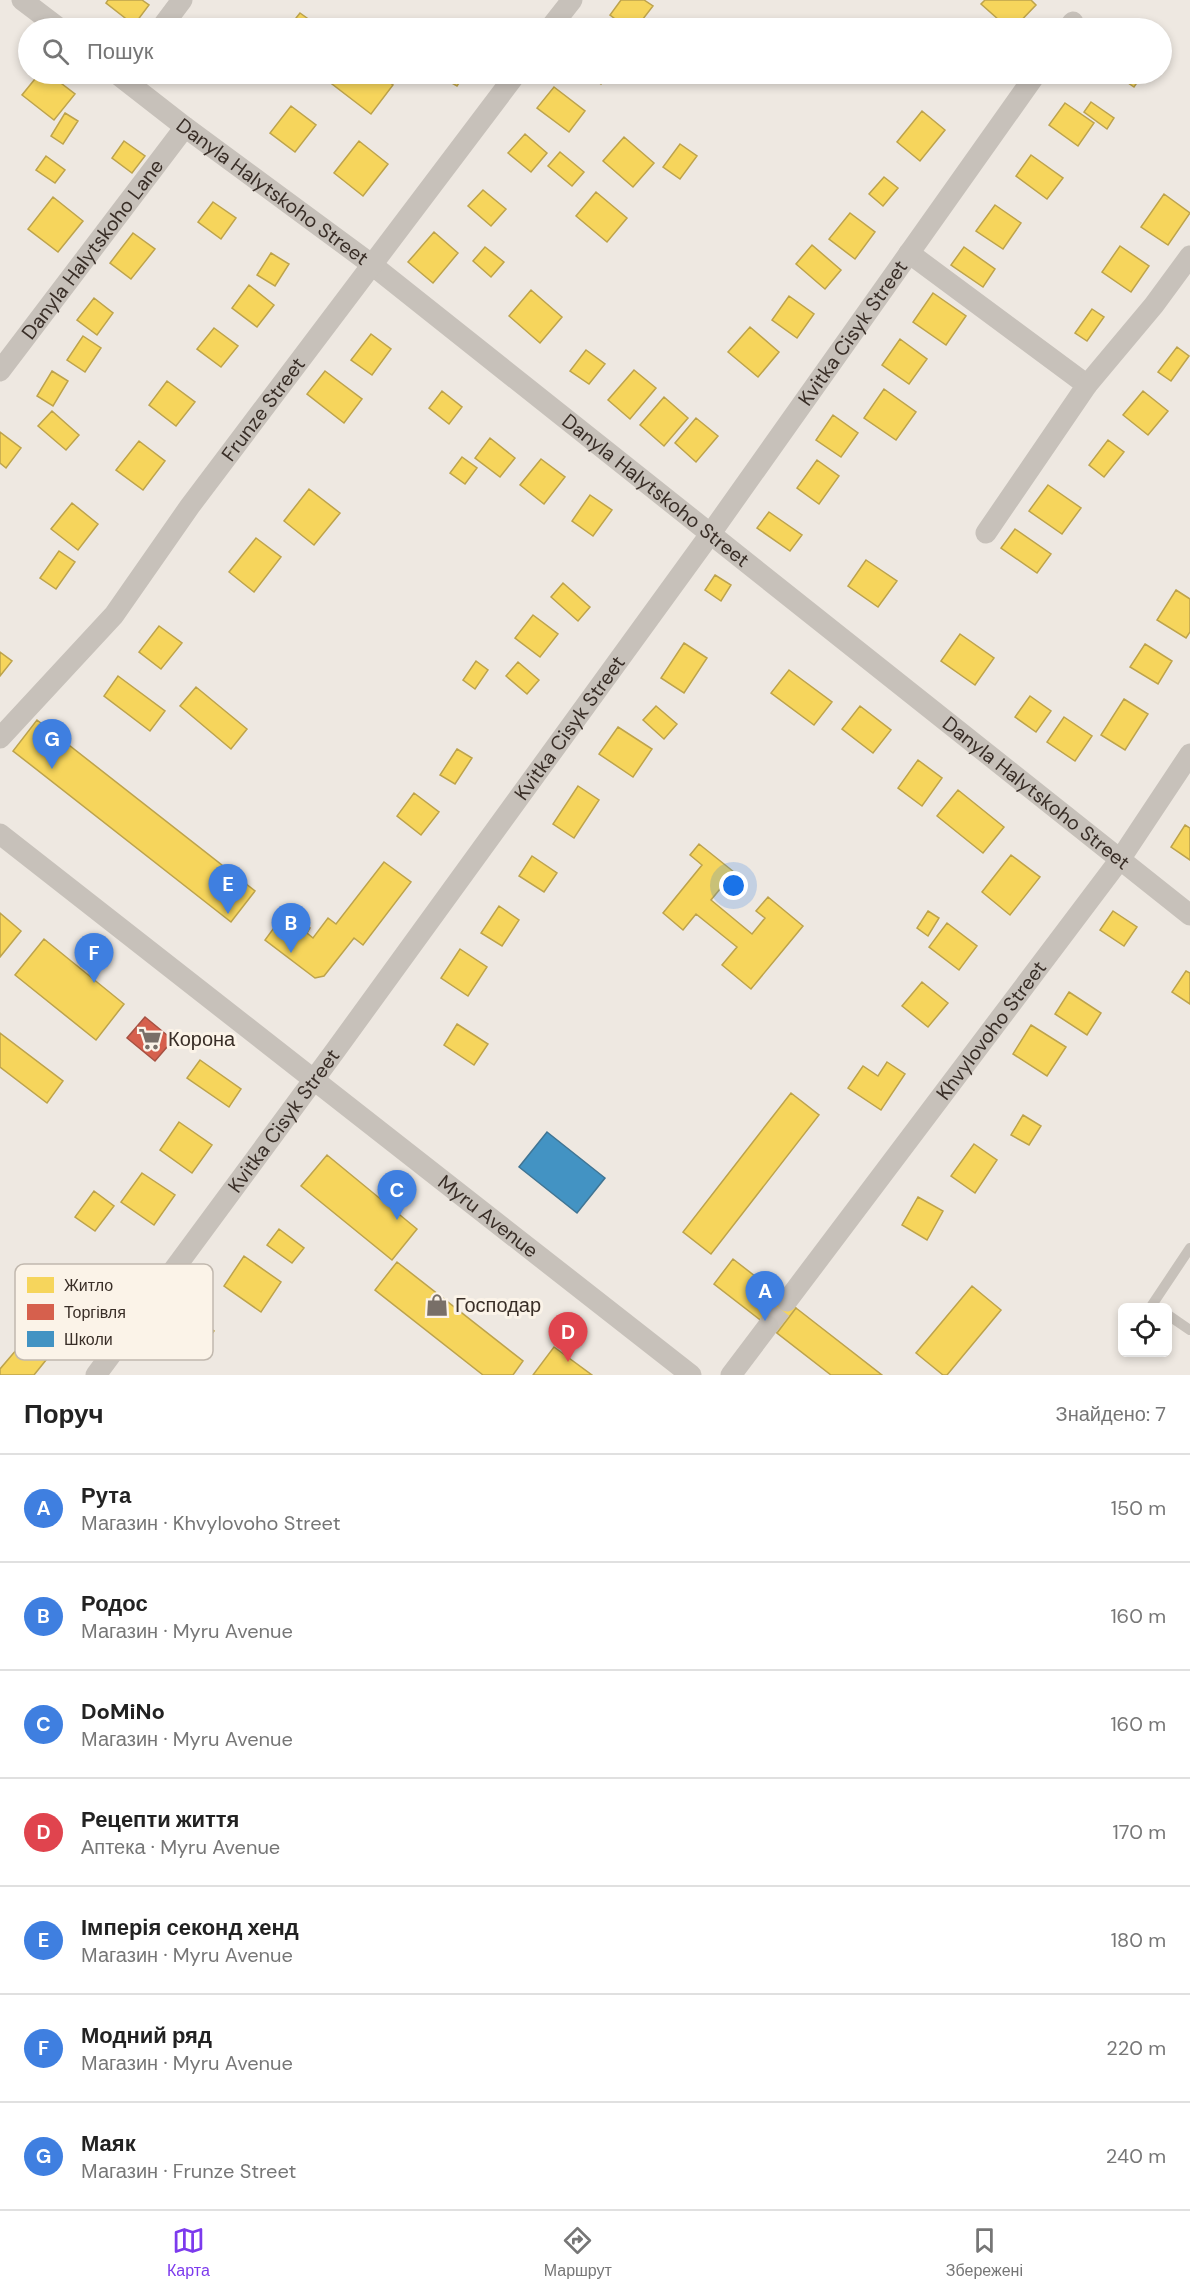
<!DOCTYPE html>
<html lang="uk">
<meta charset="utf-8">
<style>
:root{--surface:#fff;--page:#f2f2f2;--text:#222;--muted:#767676;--line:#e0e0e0;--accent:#7c3aed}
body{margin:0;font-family:"DM Sans",sans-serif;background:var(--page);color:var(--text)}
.controls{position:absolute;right:18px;bottom:18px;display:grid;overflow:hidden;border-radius:9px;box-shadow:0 3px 9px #0003}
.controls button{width:54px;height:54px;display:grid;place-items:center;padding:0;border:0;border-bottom:2px solid var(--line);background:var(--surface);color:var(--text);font:30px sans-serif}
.you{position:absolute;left:734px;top:886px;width:21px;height:21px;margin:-15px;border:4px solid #fff;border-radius:50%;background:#1a73e8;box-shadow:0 0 0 9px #1a73e833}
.badge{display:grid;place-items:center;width:39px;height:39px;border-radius:50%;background:var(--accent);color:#fff;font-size:20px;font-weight:700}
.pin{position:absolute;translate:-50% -50px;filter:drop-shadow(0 2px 3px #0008)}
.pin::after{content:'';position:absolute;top:32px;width:21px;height:18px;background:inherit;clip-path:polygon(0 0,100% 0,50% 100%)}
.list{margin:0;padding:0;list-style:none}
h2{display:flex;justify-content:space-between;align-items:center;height:78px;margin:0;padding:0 24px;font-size:26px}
h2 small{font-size:20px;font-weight:400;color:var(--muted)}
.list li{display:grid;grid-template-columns:39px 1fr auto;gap:18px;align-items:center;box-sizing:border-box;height:108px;padding:0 24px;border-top:2px solid var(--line)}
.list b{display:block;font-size:22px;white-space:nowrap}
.list p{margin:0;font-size:20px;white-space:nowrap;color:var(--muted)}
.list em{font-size:20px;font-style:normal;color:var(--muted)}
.icon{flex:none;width:33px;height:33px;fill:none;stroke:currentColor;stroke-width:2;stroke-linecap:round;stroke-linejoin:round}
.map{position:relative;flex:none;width:1190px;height:1375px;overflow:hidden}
.search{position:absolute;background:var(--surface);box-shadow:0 3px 9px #0003;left:18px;right:18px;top:18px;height:66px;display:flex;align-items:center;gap:15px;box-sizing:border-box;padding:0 21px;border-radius:33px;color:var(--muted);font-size:22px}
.sheet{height:834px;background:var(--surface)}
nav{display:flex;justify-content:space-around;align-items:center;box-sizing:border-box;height:84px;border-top:2px solid var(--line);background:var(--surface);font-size:16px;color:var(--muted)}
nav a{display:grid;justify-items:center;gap:3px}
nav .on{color:var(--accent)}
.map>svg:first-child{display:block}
</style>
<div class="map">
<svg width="1190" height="1375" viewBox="0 0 1190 1375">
<rect width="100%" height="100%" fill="#eee8e1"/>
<path fill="#f6d55c" stroke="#bda34c" stroke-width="1.5" d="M108,0H142L149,5L134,25L106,3Z
M621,0H644L653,6L636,28H627L610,15Z
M985,0H1031L1036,5L1014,28H1008L981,4Z
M300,13L321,28H288Z
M39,74H49L75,94L54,120L22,95Z
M319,74H378L393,85L371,114Z
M436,74H465L457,86Z
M586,74H609L601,84Z
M1115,74H1143L1134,87Z
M554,87L585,111L569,132L537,108Z
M1091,102L1114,118L1107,129L1084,112Z
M1065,103L1094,123L1078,146L1049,125Z
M291,106L316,125L295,152L270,133Z
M922,111L945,130L920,161L897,142Z
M65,113L78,121L63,144L51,136Z
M525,134L547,153L531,172L508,153Z
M624,137L654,163L633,187L603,161Z
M124,141L145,156L132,173L112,158Z
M359,141L388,164L363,196L334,173Z
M680,144L697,156L680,179L663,167Z
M560,152L584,172L572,186L548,166Z
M1031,155L1063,178L1047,199L1016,176Z
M46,156L65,170L55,183L36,170Z
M884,177L898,188L883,206L869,194Z
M483,190L506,209L491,226L468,206Z
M596,192L627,218L607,242L576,216Z
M1164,194L1190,213L1168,245L1141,227Z
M53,197L83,221L58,252L28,229Z
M213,202L236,218L221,239L198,222Z
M995,205L1021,223L1003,249L976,231Z
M850,213L875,232L855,259L829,239Z
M434,232L458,253L433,283L408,262Z
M133,233L155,249L131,279L110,263Z
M812,245L841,270L825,289L796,264Z
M1120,246L1149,266L1131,292L1102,272Z
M485,247L504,262L491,277L473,261Z
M964,247L995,269L983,287L951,265Z
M271,253L289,264L275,286L257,275Z
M249,285L274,305L257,327L232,308Z
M531,290L562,317L540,343L509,316Z
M933,293L966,316L946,345L913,322Z
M789,296L814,314L797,338L772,320Z
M94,298L113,313L97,335L77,320Z
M1092,309L1104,317L1087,341L1075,333Z
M750,327L779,352L758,377L728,352Z
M214,328L238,346L221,367L197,349Z
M371,334L391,349L372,375L351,360Z
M83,336L101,348L85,372L67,360Z
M900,339L927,359L909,384L882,365Z
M1177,347L1189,356L1171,381L1158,372Z
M586,350L605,364L589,384L570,371Z
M634,370L656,388L630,419L608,400Z
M52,371L68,381L53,406L37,396Z
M325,371L362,399L344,423L307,394Z
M167,381L195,402L176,426L149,405Z
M884,389L916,412L896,440L864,418Z
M442,391L462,407L449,424L429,408Z
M1143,391L1168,411L1148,435L1123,415Z
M664,397L688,418L664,446L640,425Z
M52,411L79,435L66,450L38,426Z
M833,415L858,433L841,457L816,440Z
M696,418L718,436L696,462L675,443Z
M0,432L21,448L6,468L0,463Z
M490,438L515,458L500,477L475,458Z
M1108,440L1124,452L1104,477L1089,465Z
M139,441L165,461L143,490L116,470Z
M462,457L477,468L465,484L450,473Z
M541,459L565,477L544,504L520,485Z
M817,460L839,476L819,504L797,488Z
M1048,485L1081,508L1062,534L1029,511Z
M309,489L340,513L314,545L284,521Z
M590,495L612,510L593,536L572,521Z
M72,503L98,524L78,550L51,529Z
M769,512L802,535L790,551L757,528Z
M1015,529L1051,554L1037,573L1001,548Z
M256,538L281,557L254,592L229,572Z
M59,551L75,562L56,589L40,578Z
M866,560L897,581L878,607L848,586Z
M715,575L731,585L721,601L705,590Z
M563,583L590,607L578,621L551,597Z
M1176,590L1190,599V632L1186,638L1157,620Z
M533,615L558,634L540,657L515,638Z
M159,626L182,643L161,669L139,652Z
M960,634L994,658L975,685L941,661Z
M684,643L707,658L684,693L661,678Z
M1145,644L1172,661L1158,684L1130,667Z
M0,652L12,661L0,676Z
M476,661L488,670L475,689L463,680Z
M518,662L539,680L527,694L506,676Z
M789,670L832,702L814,725L771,693Z
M118,676L165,711L150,731L104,696Z
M196,687L247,729L231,749L180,706Z
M1030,696L1051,711L1036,732L1015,717Z
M1124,699L1148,714L1125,750L1101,735Z
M656,706L677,724L664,739L643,720Z
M860,706L891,730L873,753L842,729Z
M1064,717L1092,736L1075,761L1047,742Z
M37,720L255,891L231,922L13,751Z
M618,727L652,749L633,777L599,754Z
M457,749L472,758L455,784L440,775Z
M918,760L942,778L922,806L898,788Z
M578,786L599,800L574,838L553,824Z
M958,790L1004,827L983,853L937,816Z
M414,793L439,812L421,835L397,816Z
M1185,825L1190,828V860L1171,847Z
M699,844L734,872L711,900L752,934L765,918L756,911L768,897L803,926L751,989L722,965L737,947L696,914L683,930L663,913L702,865L690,855Z
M1011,855L1040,877L1010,915L982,892Z
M532,856L557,873L544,892L519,876Z
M384,862L411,882L363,945L354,938L324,976L315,978L265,940L287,910L310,928L307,933L313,938L328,918L336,924Z
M499,906L519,920L502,946L481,933Z
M928,911L939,918L928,936L917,928Z
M1113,911L1137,927L1124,946L1100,930Z
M0,913L21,931L0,957Z
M947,923L977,946L959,970L929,947Z
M44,939L124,1004L96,1040L15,975Z
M460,949L487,967L468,996L441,978Z
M1186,971L1190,973V1004L1172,992Z
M922,982L948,1003L928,1027L902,1006Z
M1069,992L1101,1013L1087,1035L1055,1014Z
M457,1024L488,1044L474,1065L444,1045Z
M1031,1025L1066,1047L1047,1076L1013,1054Z
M0,1033L63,1081L47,1103L0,1067Z
M200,1060L241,1089L229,1107L187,1078Z
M887,1062L905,1074L881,1110L848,1088L863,1066L878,1076Z
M791,1093L819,1115L711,1254L683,1232Z
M1023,1115L1041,1126L1029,1145L1011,1135Z
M179,1122L212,1145L192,1173L160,1150Z
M974,1144L997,1160L975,1193L951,1176Z
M327,1155L417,1229L392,1260L301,1186Z
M142,1173L175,1195L154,1225L121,1202Z
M94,1191L114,1206L95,1231L75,1217Z
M918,1197L943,1211L927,1240L902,1225Z
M279,1229L304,1248L292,1263L267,1245Z
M244,1256L281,1282L261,1312L224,1286Z
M733,1259L796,1308L777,1333L714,1284Z
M397,1262L523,1361L513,1375H483L375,1290Z
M972,1286L1001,1310L947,1375H943L916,1353Z
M796,1308L882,1375H831L777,1333Z
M203,1323L214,1331L200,1351L189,1344Z
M23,1342L46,1360L34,1375H0V1369Z
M554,1347L592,1375H533Z"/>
<path fill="#d6604d" stroke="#a75142" stroke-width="1.5" d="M145,1017L173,1040L155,1061L127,1038Z"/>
<path fill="#4393c3" stroke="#407594" stroke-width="1.5" d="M547,1132L605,1178L577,1213L519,1167Z"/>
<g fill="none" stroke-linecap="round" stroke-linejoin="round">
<path stroke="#cac3bc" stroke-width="21" stroke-dasharray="21 10" stroke-linecap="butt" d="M768,1326L787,1301"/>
<path stroke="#c7c1ba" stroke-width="10" d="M1156,1308L1152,1305L1190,1248
M1168,1315L1190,1330"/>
<g stroke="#c7c1ba" stroke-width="21">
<path d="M22,0L59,28"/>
<path d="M161,28L182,0"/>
<path d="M550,28L572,0"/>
<path d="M1068,28L1073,22"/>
<path id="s1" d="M117,74L185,127L371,264L1190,915"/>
<path d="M909,253L1087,385"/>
<path id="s2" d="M0,371L185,127"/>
<path d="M986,533L1087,385L1154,305L1190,256"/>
<path id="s3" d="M0,738L114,615L190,506L516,74"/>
<path id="s4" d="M0,834L691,1375"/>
<path id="s5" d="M787,1301L1121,858L1190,754"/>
<path id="s6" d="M96,1375L335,1051L711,533L1036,74"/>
<path d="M731,1375L768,1326"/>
</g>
</g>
<defs>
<g id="supermarket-bare" transform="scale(1.8)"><path d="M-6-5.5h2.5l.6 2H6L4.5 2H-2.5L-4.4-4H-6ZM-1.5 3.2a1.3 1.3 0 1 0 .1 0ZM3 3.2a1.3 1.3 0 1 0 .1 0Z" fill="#786f68" stroke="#fbf3e8" stroke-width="2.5" paint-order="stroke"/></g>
<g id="shop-bare" transform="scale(1.8)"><path d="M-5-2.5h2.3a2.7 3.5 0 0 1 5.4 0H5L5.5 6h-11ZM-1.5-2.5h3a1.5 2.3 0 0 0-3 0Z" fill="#786f68" stroke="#fbf3e8" stroke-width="2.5" paint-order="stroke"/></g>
</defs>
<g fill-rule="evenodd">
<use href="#supermarket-bare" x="150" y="1039"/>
<use href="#shop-bare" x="437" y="1305"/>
</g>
<g text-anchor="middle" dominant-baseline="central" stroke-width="6" stroke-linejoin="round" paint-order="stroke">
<g font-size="20" fill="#392e27" stroke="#fbf3e8">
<text stroke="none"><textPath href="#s1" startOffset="195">Danyla Halytskoho Street</textPath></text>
<text stroke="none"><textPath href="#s2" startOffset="153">Danyla Halytskoho Lane</textPath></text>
<text stroke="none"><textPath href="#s6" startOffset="1288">Kvitka Cisyk Street</textPath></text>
<text stroke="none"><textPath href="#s3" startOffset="422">Frunze Street</textPath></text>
<text stroke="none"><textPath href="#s1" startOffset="681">Danyla Halytskoho Street</textPath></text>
<text stroke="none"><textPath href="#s6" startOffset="802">Kvitka Cisyk Street</textPath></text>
<text stroke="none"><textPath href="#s1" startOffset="1167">Danyla Halytskoho Street</textPath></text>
<text stroke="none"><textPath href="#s5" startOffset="339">Khvylovoho Street</textPath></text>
<text stroke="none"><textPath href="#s6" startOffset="316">Kvitka Cisyk Street</textPath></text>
<text stroke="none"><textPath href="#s4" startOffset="620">Myru Avenue</textPath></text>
</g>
<g font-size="20" fill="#392e27" stroke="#fbf3e8" text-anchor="start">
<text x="168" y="1039">Корона</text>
<text x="455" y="1305">Господар</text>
</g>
</g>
<rect x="15" y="1264" width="198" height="96" rx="9" fill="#fbf3e8" stroke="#c1b8ae" stroke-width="1.5"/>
<rect x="27" y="1277" width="27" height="16" fill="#f6d55c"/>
<rect x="27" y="1304" width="27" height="16" fill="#d6604d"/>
<rect x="27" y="1331" width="27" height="16" fill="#4393c3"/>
<g font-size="16" fill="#392e27">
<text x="64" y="1291">Житло</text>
<text x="64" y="1318">Торгівля</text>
<text x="64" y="1345">Школи</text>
</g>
</svg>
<div class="controls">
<button><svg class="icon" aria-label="locate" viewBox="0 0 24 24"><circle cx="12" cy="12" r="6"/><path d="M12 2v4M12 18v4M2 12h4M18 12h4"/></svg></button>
</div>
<div class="you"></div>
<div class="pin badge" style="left:765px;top:1321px;background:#3f7fe0">A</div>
<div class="pin badge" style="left:291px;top:953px;background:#3f7fe0">B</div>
<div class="pin badge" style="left:397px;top:1220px;background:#3f7fe0">C</div>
<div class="pin badge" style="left:568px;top:1362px;background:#e0444e">D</div>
<div class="pin badge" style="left:228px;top:914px;background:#3f7fe0">E</div>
<div class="pin badge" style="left:94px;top:983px;background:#3f7fe0">F</div>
<div class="pin badge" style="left:52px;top:769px;background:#3f7fe0">G</div>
<div class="search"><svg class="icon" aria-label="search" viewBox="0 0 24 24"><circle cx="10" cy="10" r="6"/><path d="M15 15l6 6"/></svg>Пошук</div>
</div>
<section class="sheet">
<h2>Поруч<small>Знайдено: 7</small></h2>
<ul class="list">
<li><span class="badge" style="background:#3f7fe0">A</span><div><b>Рута</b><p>Магазин · Khvylovoho Street</p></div><em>150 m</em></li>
<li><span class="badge" style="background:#3f7fe0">B</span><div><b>Родос</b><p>Магазин · Myru Avenue</p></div><em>160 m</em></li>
<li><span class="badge" style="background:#3f7fe0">C</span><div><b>DoMiNo</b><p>Магазин · Myru Avenue</p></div><em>160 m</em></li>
<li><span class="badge" style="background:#e0444e">D</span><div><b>Рецепти життя</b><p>Аптека · Myru Avenue</p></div><em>170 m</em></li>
<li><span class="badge" style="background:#3f7fe0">E</span><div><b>Імперія секонд хенд</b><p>Магазин · Myru Avenue</p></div><em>180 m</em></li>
<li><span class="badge" style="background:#3f7fe0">F</span><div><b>Модний ряд</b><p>Магазин · Myru Avenue</p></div><em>220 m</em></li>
<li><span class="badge" style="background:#3f7fe0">G</span><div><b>Маяк</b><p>Магазин · Frunze Street</p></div><em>240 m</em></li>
</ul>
</section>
<nav>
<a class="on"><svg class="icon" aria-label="map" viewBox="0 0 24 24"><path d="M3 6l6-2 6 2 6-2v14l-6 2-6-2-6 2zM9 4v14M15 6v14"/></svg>Карта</a>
<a><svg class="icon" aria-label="directions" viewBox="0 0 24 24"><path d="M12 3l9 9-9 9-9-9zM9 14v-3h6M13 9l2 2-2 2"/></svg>Маршрут</a>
<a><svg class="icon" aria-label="saved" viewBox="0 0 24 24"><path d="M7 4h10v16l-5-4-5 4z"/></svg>Збережені</a>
</nav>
